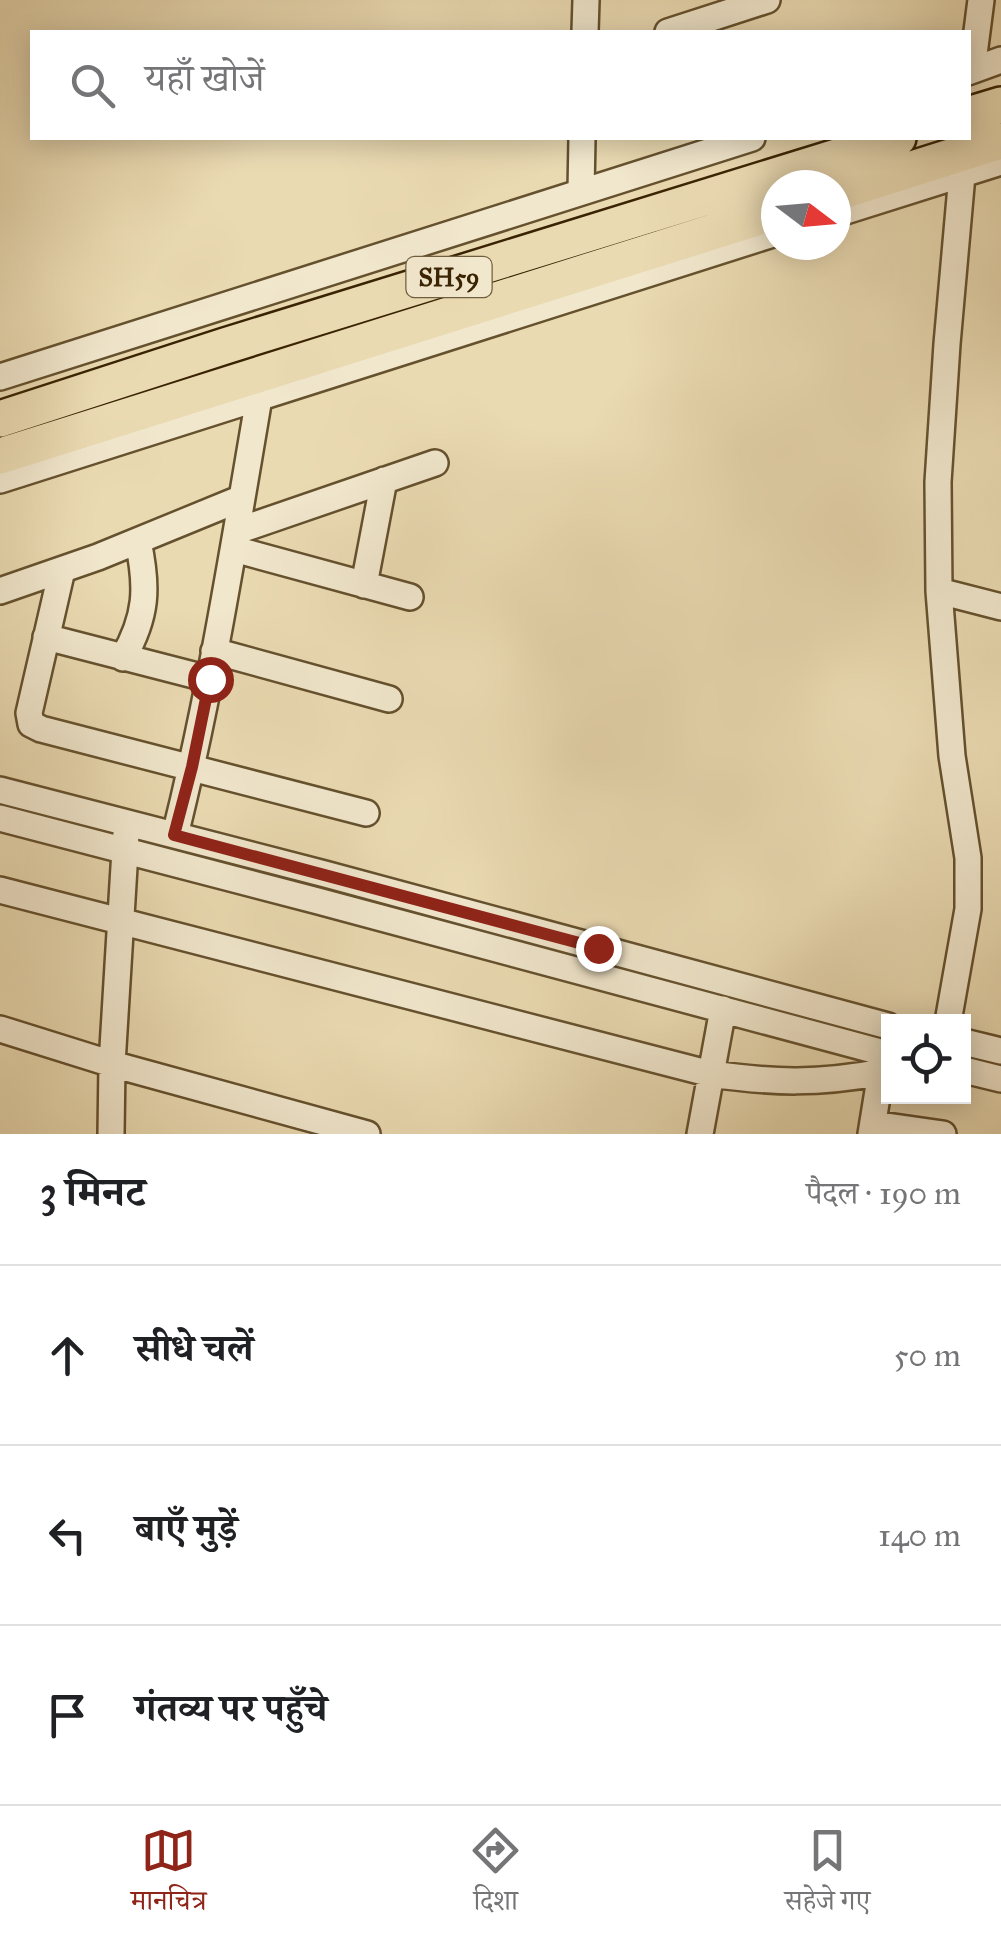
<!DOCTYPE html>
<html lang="hi">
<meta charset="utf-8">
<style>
:root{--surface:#fff;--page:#f2f2f2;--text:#202124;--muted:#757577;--line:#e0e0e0;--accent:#8f2418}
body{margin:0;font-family:"IM FELL Great Primer","Noto Serif Devanagari",serif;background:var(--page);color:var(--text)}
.controls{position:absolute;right:30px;bottom:30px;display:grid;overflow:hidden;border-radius:0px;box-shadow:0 5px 25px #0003}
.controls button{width:90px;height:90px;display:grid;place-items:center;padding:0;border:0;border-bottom:2px solid var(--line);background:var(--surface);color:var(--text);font:50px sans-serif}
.compass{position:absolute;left:761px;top:170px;width:90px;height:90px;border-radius:50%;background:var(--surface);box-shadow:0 5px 25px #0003;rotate:106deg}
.stop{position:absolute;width:30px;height:30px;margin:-22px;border:8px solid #8f2418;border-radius:50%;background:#fff}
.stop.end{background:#8f2418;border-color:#fff;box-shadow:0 2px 10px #0008}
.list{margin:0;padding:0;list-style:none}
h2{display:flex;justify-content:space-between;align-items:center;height:130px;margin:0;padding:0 40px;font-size:42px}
h2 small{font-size:32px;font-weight:400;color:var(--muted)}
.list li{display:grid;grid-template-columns:65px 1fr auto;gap:30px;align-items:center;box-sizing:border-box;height:180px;padding:0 40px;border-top:2px solid var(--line)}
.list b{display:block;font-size:38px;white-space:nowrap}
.list em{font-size:32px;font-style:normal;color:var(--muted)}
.icon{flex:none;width:55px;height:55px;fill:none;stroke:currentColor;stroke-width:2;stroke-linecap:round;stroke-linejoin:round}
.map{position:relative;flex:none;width:1001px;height:1134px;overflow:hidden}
.search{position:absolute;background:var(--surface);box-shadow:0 5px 25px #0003;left:30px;right:30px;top:30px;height:110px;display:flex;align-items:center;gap:25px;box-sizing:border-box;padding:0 35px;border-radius:0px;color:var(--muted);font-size:38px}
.sheet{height:670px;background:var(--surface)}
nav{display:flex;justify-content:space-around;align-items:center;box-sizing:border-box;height:140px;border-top:2px solid var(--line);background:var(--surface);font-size:28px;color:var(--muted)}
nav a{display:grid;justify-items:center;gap:5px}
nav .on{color:var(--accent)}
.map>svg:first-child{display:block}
</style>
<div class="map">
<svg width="1001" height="1134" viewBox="0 0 1001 1134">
<rect width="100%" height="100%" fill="#eadab2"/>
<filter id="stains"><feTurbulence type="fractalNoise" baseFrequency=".002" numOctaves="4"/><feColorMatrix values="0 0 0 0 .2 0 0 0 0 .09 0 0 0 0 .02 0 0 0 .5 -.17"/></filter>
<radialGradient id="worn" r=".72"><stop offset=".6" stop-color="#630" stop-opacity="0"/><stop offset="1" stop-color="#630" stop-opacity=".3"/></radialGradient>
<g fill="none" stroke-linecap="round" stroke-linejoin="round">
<g stroke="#65512e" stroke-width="30">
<path id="minor" d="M585,32L586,0
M668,32L767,0
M972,70L981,0
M968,72L1001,60
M581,191L582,138
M836,214L1001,162
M0,377L752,138
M0,480L776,233
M237,531L435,463
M234,549L410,597
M62,570L29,713L31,724L41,729L366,813
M364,585L384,480
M0,591L98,557L242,498
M939,591L1001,607
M46,637L209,679
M214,651L389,699
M123,658C147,616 148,588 138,541
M0,790L325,874L888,1026
M0,818L318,901L888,1054
M175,835C211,691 234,544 259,398
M0,890L711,1074C775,1083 818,1084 882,1072
M948,1022L968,909V858L952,756L939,591L938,482L947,344L962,175
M0,1029L112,1064L367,1134
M964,1042L1001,1051
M964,1070L1001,1079
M873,1124L943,1134
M111,1134L112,1064L126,834
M700,1134L723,1009
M871,1134L883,1060"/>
</g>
<g stroke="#392302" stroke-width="40">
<path id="highway" d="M968,115L1001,105
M836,193L1001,141
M0,419L225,346L898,138
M0,456L776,212"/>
</g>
<use href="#minor" stroke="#f1e7cd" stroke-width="25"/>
<use href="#highway" stroke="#eadab2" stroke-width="35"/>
</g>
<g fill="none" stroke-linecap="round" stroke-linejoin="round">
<path stroke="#8f2418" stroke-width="12" d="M210,679L192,767L174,835L598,948"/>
</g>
<g text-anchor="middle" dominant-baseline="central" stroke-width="8" stroke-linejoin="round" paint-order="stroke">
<rect fill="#f1e7cd" stroke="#705e3f" stroke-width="2.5" x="406.5" y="257" width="85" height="40" rx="8"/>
<g font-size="25" font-weight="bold" fill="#392302">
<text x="449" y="277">SH59</text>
</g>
</g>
<rect width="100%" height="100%" filter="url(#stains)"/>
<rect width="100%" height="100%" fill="url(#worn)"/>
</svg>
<div class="controls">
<button><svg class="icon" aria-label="locate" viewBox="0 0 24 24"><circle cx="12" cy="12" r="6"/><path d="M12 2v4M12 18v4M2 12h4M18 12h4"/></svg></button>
</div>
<svg class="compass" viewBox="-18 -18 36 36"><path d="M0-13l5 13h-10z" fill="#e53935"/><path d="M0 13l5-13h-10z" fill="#757577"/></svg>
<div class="stop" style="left:210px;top:679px"></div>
<div class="stop end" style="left:598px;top:948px"></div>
<div class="search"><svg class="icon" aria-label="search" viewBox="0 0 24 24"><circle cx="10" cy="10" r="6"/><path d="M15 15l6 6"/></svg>यहाँ खोजें</div>
</div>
<section class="sheet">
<h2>3 मिनट<small>पैदल · 190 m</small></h2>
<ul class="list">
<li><svg class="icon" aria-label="ahead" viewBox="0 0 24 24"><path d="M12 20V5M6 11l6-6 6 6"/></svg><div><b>सीधे चलें</b></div><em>50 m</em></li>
<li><svg class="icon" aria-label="left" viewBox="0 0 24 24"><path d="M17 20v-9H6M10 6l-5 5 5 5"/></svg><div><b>बाएँ मुड़ें</b></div><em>140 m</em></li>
<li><svg class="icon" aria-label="arrive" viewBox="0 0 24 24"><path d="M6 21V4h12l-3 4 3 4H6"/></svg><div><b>गंतव्य पर पहुँचे</b></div></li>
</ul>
</section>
<nav>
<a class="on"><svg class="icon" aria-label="map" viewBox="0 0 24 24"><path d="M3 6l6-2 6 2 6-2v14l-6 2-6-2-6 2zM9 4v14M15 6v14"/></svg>मानचित्र</a>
<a><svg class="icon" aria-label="directions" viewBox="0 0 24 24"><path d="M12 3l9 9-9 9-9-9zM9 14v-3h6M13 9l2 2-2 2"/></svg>दिशा</a>
<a><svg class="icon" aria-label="saved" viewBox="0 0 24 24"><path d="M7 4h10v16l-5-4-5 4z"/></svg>सहेजे गए</a>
</nav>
